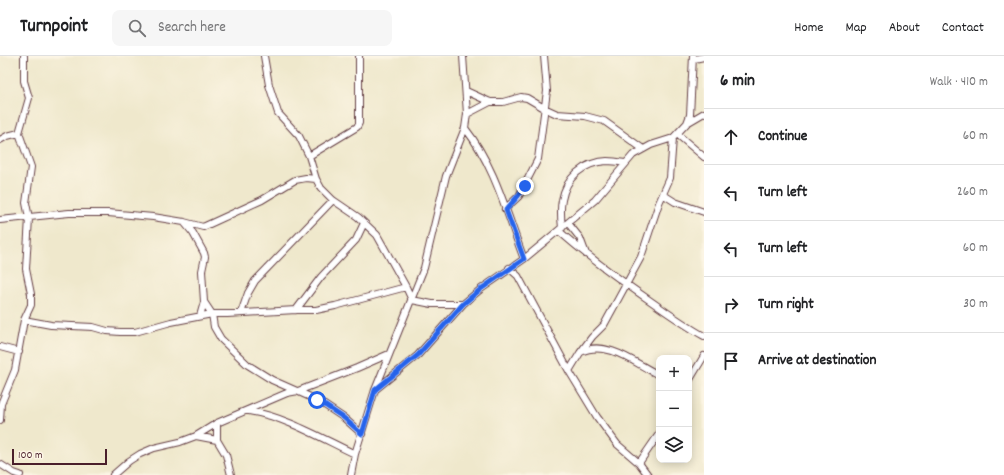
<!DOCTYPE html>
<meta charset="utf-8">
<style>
:root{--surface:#fff;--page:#f6f6f6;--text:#202124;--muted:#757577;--line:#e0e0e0}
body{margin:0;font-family:Dekko,sans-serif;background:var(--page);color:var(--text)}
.controls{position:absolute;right:12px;bottom:12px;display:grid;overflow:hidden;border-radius:8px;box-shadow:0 2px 10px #0003}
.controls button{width:36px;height:36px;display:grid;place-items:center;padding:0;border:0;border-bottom:1px solid var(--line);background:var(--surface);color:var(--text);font:20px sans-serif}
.scale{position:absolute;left:12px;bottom:10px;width:95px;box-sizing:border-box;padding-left:4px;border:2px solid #4a1f2b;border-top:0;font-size:11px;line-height:14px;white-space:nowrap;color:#4a1f2b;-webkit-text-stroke:3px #fcf5e5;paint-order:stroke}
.stop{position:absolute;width:12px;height:12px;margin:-9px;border:3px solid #2563eb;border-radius:50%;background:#fff}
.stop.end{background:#2563eb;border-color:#fff;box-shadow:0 1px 4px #0008}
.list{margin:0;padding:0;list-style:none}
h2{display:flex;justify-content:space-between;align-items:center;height:52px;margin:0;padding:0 16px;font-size:17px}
h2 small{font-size:13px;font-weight:400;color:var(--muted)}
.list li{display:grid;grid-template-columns:26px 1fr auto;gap:12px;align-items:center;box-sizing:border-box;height:56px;padding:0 16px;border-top:1px solid var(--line)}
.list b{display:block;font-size:15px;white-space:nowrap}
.list em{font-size:13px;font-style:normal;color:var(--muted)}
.icon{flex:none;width:22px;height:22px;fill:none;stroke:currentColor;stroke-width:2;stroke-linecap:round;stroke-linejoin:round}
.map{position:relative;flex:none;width:704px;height:419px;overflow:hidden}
header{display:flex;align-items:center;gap:24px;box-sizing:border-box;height:56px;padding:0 20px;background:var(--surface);border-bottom:1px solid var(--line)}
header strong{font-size:19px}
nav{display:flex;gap:22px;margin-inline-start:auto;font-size:14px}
.search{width:280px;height:36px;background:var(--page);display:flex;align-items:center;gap:10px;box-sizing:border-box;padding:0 14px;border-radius:8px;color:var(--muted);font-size:15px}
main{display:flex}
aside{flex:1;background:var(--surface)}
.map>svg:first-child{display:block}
</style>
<header>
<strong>Turnpoint</strong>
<div class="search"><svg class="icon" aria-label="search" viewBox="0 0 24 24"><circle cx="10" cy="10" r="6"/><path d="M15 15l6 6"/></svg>Search here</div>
<nav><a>Home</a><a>Map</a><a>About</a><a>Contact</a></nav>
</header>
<main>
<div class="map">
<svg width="704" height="419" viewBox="0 0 704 419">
<rect width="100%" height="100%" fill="#fcf5e5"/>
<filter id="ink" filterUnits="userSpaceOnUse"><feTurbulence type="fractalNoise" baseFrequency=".025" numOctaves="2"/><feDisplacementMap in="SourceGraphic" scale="8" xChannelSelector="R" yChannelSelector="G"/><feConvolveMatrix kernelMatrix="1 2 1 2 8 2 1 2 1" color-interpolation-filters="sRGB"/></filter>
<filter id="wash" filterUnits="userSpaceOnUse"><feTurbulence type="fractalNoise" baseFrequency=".012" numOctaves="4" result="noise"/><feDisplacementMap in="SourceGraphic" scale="16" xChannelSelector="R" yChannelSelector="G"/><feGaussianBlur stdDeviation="0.9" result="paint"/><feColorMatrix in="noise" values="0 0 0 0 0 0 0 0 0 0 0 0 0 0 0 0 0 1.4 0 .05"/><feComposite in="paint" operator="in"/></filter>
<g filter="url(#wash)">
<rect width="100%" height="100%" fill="#efe8cc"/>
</g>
<g filter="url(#ink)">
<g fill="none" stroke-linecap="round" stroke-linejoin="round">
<g stroke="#633d43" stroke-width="8">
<path id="minor" d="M264,0L269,29L278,57L299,80L309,100L316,123L321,132L333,144L358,161L377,179L406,231L412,244L432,248H463
M694,3L704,1
M466,35L490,46H503L521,41L527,42L544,52L557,58L585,60L604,65L643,93
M467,58L490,46
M687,67L704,57
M465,72C495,110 507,159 524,203
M677,78L704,101
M0,84L7,80L19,77
M309,100L357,71L359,67V0
M664,139L675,146L704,156
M505,153L519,140L538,103L547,35L544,0
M0,164L69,157H108L153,161L184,166L203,171L262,144L295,124L306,122L316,123
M184,166L193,177L204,197L205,201L202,215L204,246L200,260
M568,167L580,182L586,198
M562,172C561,163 560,153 562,144C566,122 583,106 607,105C613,105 619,106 625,107
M559,175C588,201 620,224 652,246C669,258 686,270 704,280
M509,212L518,220L569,315L597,361L617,388L639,407L648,419
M204,246L212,258L214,271L221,283L248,309L272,324L317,344L344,362L362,378
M296,254L321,221L356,184L364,167
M241,257L248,237L255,225L333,144
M24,264L51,269L93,271L107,275L120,276H135L171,266L212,258H227L296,254H316L335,250L406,231
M0,291L19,296
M581,296C607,283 636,308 659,319
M569,315L580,297L592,281L604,269L641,201L659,147L670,122L673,82
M689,325L704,300
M375,334L418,299L463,248L481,233L524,203L595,144L633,99L651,89L673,82L687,67L690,59L693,0
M249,355C286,361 321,382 355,398
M0,364L1,348L15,314L24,264L31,249V238L26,213L29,162L26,147L31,111L19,77L29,42L24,25V0
M217,367V384L226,399L231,419
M196,380L217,384
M639,407L659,378
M0,408L14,417L20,419
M113,419L129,405L140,398L154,392L180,386L196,380L217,367L287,337L298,335L357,312L389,298
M351,419L355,398L375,334L424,212L446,120L465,72L467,58L463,0"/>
</g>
<use href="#minor" stroke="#fff" stroke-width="6"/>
</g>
</g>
<g fill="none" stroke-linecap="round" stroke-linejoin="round" filter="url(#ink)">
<path stroke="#2563eb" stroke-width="5" d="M317,344L344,362L362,378L375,334L418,299L463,248L481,233L524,203L506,154L518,140L525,130"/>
</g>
</svg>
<div class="controls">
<button>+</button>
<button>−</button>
<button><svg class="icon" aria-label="layers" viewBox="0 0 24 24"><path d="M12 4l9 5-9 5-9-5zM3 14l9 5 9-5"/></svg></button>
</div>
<div class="scale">100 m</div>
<div class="stop" style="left:317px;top:344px"></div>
<div class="stop end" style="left:525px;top:130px"></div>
</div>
<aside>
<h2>6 min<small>Walk · 410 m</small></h2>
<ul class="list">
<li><svg class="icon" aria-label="ahead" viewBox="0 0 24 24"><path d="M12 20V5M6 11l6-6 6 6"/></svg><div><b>Continue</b></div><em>60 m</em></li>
<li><svg class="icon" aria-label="left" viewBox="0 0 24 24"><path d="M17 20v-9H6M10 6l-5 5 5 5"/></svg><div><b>Turn left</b></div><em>260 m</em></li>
<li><svg class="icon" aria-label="left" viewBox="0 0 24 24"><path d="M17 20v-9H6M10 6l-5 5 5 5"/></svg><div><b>Turn left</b></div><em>60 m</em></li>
<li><svg class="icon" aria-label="right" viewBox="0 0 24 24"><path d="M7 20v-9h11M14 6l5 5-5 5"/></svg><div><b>Turn right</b></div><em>30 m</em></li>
<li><svg class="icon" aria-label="arrive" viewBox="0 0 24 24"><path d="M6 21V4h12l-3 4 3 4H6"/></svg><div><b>Arrive at destination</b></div></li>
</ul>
</aside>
</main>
